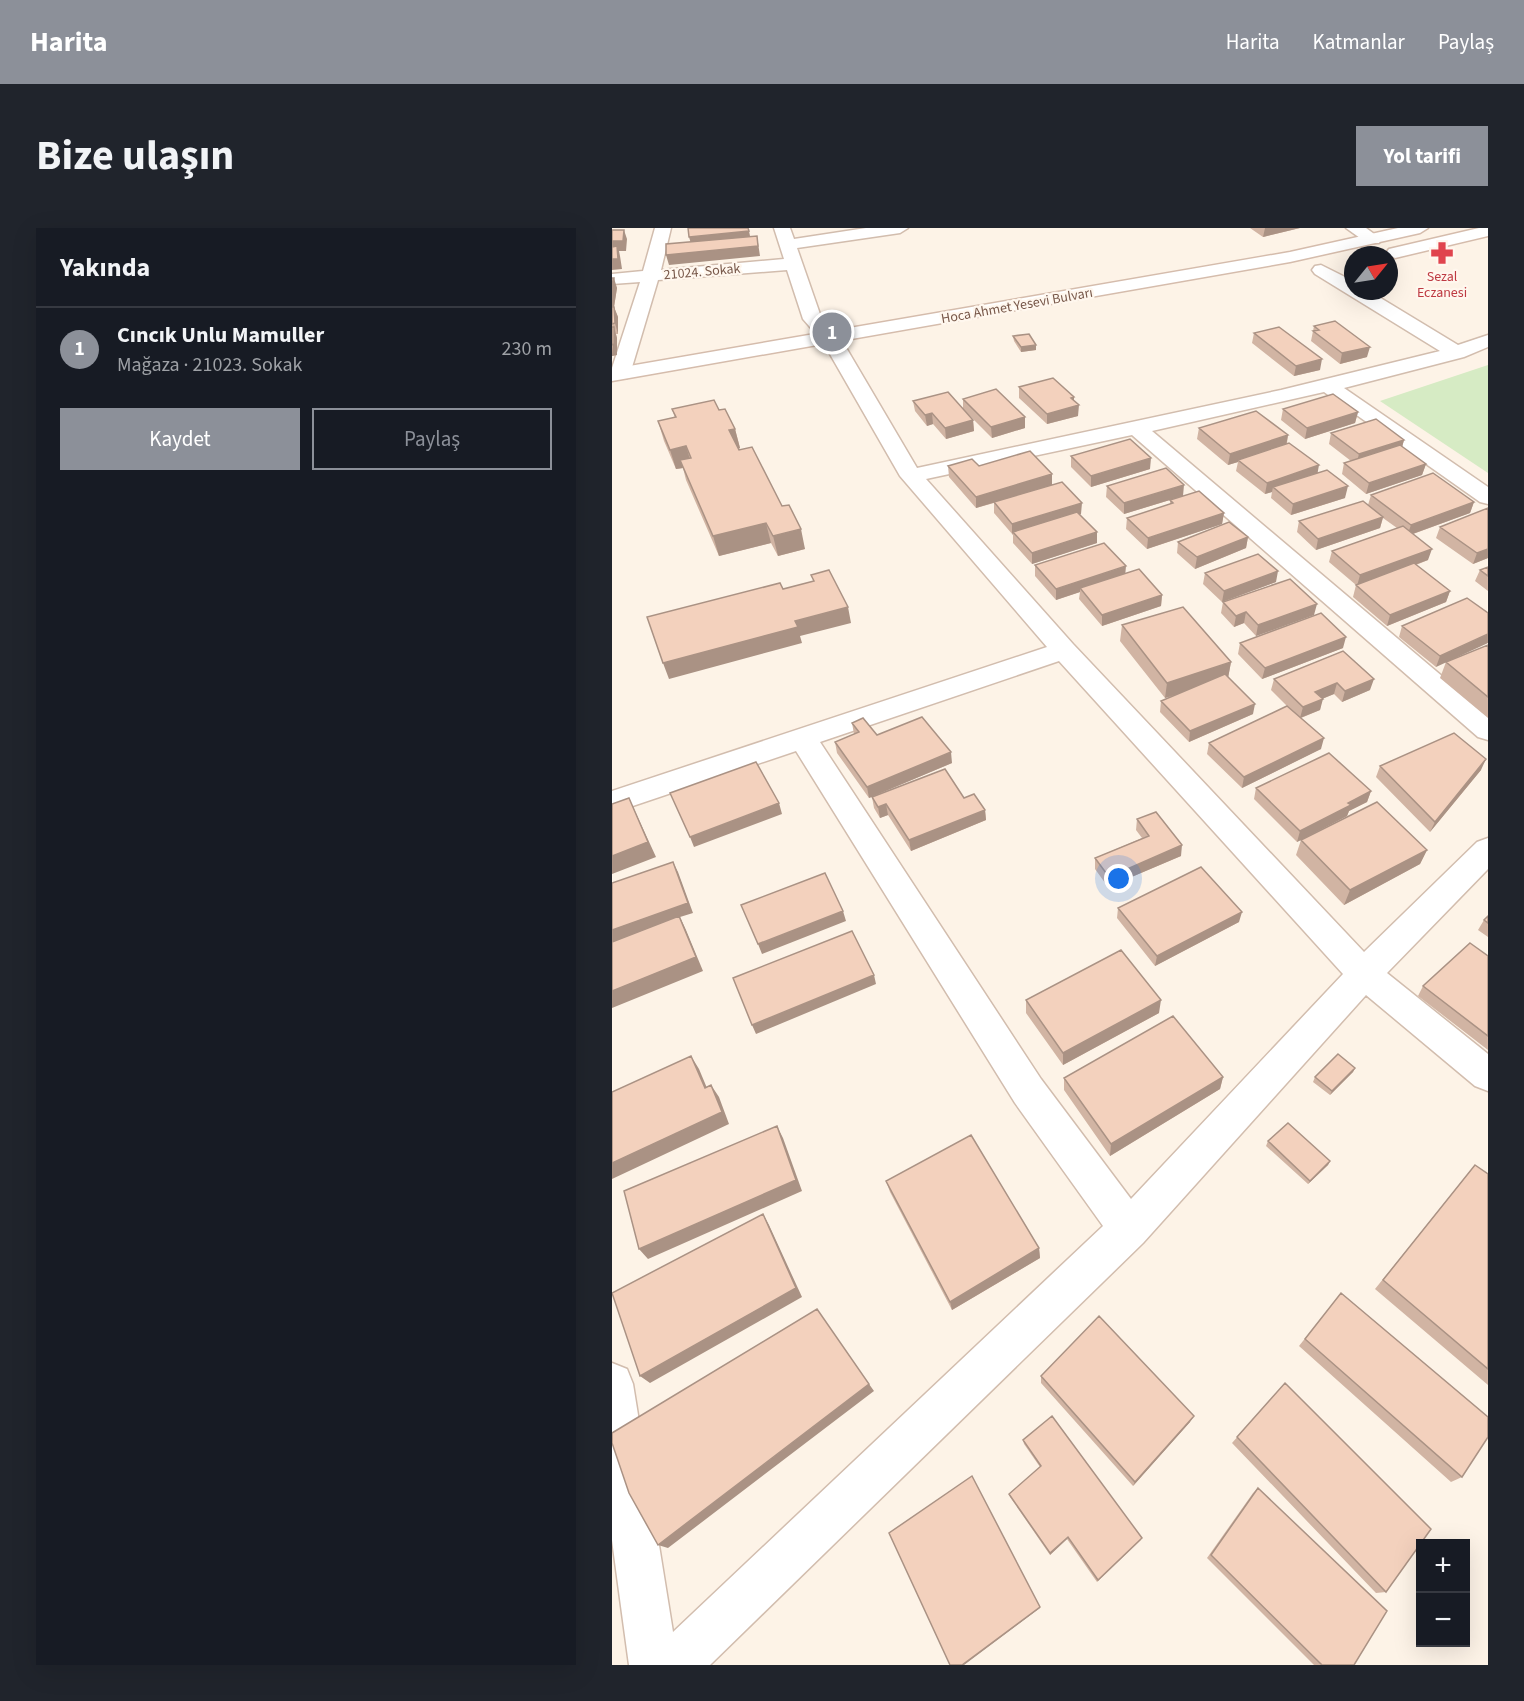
<!DOCTYPE html>
<html lang="tr">
<meta charset="utf-8">
<style>
:root{--surface:#171b24;--page:#20242c;--text:#f1f3f6;--muted:#9ea1a6;--line:#363941;--accent:#8c9099}
body{margin:0;font-family:"Source Sans 3",sans-serif;background:var(--page);color:var(--text)}
.controls{position:absolute;right:18px;bottom:18px;display:grid;overflow:hidden;border-radius:0px;box-shadow:0 6px 24px #0002}
.controls button{width:54px;height:54px;display:grid;place-items:center;padding:0;border:0;border-bottom:2px solid var(--line);background:var(--surface);color:var(--text);font:30px sans-serif}
.compass{position:absolute;left:732px;top:18px;width:54px;height:54px;border-radius:50%;background:var(--surface);box-shadow:0 6px 24px #0002;rotate:60deg}
.you{position:absolute;left:507px;top:651px;width:21px;height:21px;margin:-15px;border:4px solid #fff;border-radius:50%;background:#1a73e8;box-shadow:0 0 0 9px #1a73e833}
.badge{display:grid;place-items:center;width:39px;height:39px;border-radius:50%;background:var(--accent);color:#fff;font-size:20px;font-weight:700}
.pin{position:absolute;translate:-50% -50%;border:3px solid #fff;box-shadow:0 2px 6px #0006}
.list{margin:0;padding:0;list-style:none}
h2{display:flex;justify-content:space-between;align-items:center;height:78px;margin:0;padding:0 24px;font-size:26px}
h2 small{font-size:20px;font-weight:400;color:var(--muted)}
.list li{display:grid;grid-template-columns:39px 1fr auto;gap:18px;align-items:center;box-sizing:border-box;height:84px;padding:0 24px;border-top:2px solid var(--line)}
.list b{display:block;font-size:22px;white-space:nowrap}
.list p{margin:0;font-size:20px;white-space:nowrap;color:var(--muted)}
.list em{font-size:20px;font-style:normal;color:var(--muted)}
.actions{display:flex;gap:12px;padding:18px 24px}
.actions a{flex:1;padding:14px 0;border:2px solid var(--accent);border-radius:0px;text-align:center;font-size:21px;color:var(--accent)}
.actions .main{background:var(--accent);color:#fff}
.map{position:relative;flex:none;width:876px;height:1437px;overflow:hidden;border-radius:0px}
header{display:flex;align-items:center;gap:36px;box-sizing:border-box;height:84px;padding:0 30px;background:var(--accent);color:#fff}
header strong{font-size:28px}
nav{display:flex;gap:33px;margin-inline-start:auto;font-size:21px}
.intro{display:flex;align-items:center;justify-content:space-between;box-sizing:border-box;height:144px;padding:0 36px}
h1{margin:0;font-size:42px}
.button{padding:15px 27px;border-radius:0px;background:var(--accent);color:#fff;font-size:21px;font-weight:700}
main{display:flex;gap:36px;padding:0 36px}
aside{flex:1;background:var(--surface);border-radius:0px;box-shadow:0 6px 24px #0002}
.map>svg:first-child{display:block}
</style>
<header>
<strong>Harita</strong>
<nav><a>Harita</a><a>Katmanlar</a><a>Paylaş</a></nav>
</header>
<div class="intro"><h1>Bize ulaşın</h1><a class="button">Yol tarifi</a></div>
<main>
<aside>
<h2>Yakında<small></small></h2>
<ul class="list">
<li><span class="badge">1</span><div><b>Cıncık Unlu Mamuller</b><p>Mağaza · 21023. Sokak</p></div><em>230 m</em></li>
</ul>
<div class="actions"><a class="main">Kaydet</a><a>Paylaş</a></div>
</aside>
<div class="map">
<svg width="876" height="1437" viewBox="0 0 876 1437">
<rect width="100%" height="100%" fill="#fdf3e7"/>
<path fill="#d6ebc4" d="M876,137V245L768,173Z"/>
<g fill="none" stroke-linecap="round" stroke-linejoin="round">
<g stroke="#d2bdae" stroke-width="3">
<path id="street" d="M43,0H59L49,42L172,31L162,0H178L182,11L254,0H296L288,5L185,20L209,89L229,111L305,240L669,162L828,123L703,46L700,42L703,38L709,37L741,53V63H757L846,117L876,107V119L852,129L732,160L876,259V276L868,274L712,164L540,203L876,487V512L866,509L520,207L314,251L461,416L752,724L865,614L876,610V641L775,745L876,826V863L863,858L754,767L531,1015L98,1437H17L0,1312V1135L15,1141L21,1156L61,1404L491,998L403,875L184,523L0,585V563L435,419L288,248L211,114L191,91L175,42L46,52L18,146L15,150H1L0,140L28,54L0,56V46L31,43ZM447,433L731,746L519,971L429,851L208,514Z
M734,0H754L769,11L767,15H755Z"/>
</g>
<g stroke="#d5bcac" stroke-width="3">
<path id="secondary" d="M786,0H816L808,5L678,34L0,153V141L678,24Z
M867,0H876V8L783,30L774,25L777,21Z"/>
</g>
<use href="#street" fill="#fff" fill-rule="evenodd"/>
<use href="#secondary" fill="#fff" fill-rule="evenodd"/>
</g>
<path fill="#d1b4a3" d="M638,0H688L651,9Z
M0,50L5,60L2,79L6,89V106H4L5,110V127L0,128Z
M702,98L755,129L728,136L699,113Z
M642,105L708,142L682,148L640,115Z
M401,108L424,122L409,124L402,113Z
M407,159L462,173L466,188L435,196L407,170Z
M351,171L413,189V200L380,210L357,187L361,192L362,203L334,211L321,196L315,198L303,183L301,173L351,181Z
M60,181L107,182L123,201L128,220L127,221L170,278L193,321L166,328L159,315L107,328L74,252L71,240L64,241L52,213L46,193L63,190Z
M671,181L746,184L743,195L693,211L669,192Z
M587,200L676,207L675,215L733,270L679,287L659,270L660,264L653,266L624,243L626,234L616,237L585,211Z
M719,205L792,212L790,219L814,236L810,247L754,266L730,246L732,235L739,233L717,216Z
M459,228L538,241L479,259L459,239Z
M336,238H367L440,257L469,286H468L485,315L420,336L401,315V307L382,285V275L364,280L337,249Z
M495,258L571,268L512,286L494,269Z
M759,267L862,274L858,285L801,306L816,332L804,337L838,363L834,374L775,398L741,369L744,357L717,334L720,323L785,300L771,290L768,300L704,322L685,304L687,293L756,277Z
M558,272L612,285L610,296L535,321L514,301L515,290L558,276Z
M828,299L876,330L861,336L824,310Z
M636,309L634,320L583,341L565,325L566,314Z
M423,337L513,345L550,367L549,378L490,398L467,371L468,364L444,372L423,348Z
M876,339V363L863,353L868,342Z
M593,345L664,354L610,374L591,356Z
M611,374L702,387L644,408L632,395L622,399L609,385Z
M876,385L824,439L787,409L790,398Z
M510,397L619,434L616,450L641,486L577,514L548,484L549,473L562,468L553,470L508,413Z
M628,415L731,420L650,451L626,426Z
M876,417V490L828,450L834,434Z
M731,423L758,462L730,474L722,466L710,471L708,482L689,490L709,521L630,560L595,526L597,515L675,478L659,462L662,451Z
M240,495L265,507L340,535L257,570L225,525L223,514L242,506Z
M768,538L869,542L818,604L764,549Z
M644,560L759,563L755,574L737,583L735,588L685,614L642,571Z
M260,569L352,570L373,582L374,592L299,623L276,587L268,590L262,580Z
M525,591L569,628L496,659L483,641V630L530,610L524,602Z
M689,612L815,622L808,636L732,677L684,627Z
M506,680L627,694L543,738L505,690Z
M876,688V709L866,702L872,692Z
M876,728V822L806,768L811,758Z
M414,772L547,785L451,837L414,785Z
M743,840L741,844L718,867L701,854L703,849Z
M611,849L608,861L498,928L452,862V850Z
M656,913L718,933L716,937L696,956L654,918Z
M863,937L876,946V1157L763,1061Z
M274,953L427,1020L428,1030L340,1082L278,964Z
M729,1065L850,1249L839,1254L687,1118Z
M429,1148L578,1194L521,1258L429,1155Z
M673,1155L774,1364L764,1365L620,1215Z
M411,1212L529,1312L485,1354L455,1311L438,1327L398,1269L397,1266L428,1239L412,1216Z
M646,1260L742,1437H702L595,1330L641,1265Z"/>
<path fill="#aa9284" d="M653,0H688L651,9Z
M12,2L15,11L14,23H7L8,28L10,41L0,42V13Z
M137,3L139,13L80,19L77,9Z
M145,8L148,28L57,37L54,27Z
M2,50L5,60L2,79L6,89V106L3,95L0,79V63Z
M2,99L5,110V127L0,128Z
M424,117V122L409,124V119Z
M758,119L755,129L728,136L730,125Z
M710,131L708,142L682,148L684,138Z
M462,169V178L467,177L466,188L435,196V186L459,170Z
M746,184L743,195L693,211L695,200Z
M320,185L321,196L315,198L313,187Z
M413,189V200L380,210L379,199Z
M361,192L362,203L334,211L333,200Z
M123,201L128,220L122,221L117,202Z
M676,207L674,218L626,232V234L616,237L618,226Z
M792,212L789,223L744,237L747,226Z
M74,218L80,238L68,232L71,240L64,241L58,222Z
M539,230L538,241L479,259V248Z
M814,236L810,247L754,266L757,255Z
M707,237L705,248L661,259L660,264L653,266L655,255Z
M440,246V257L364,280V269Z
M572,257L571,268L512,286V275Z
M736,258L733,270L679,287L681,276Z
M862,274L858,285L795,308L799,297Z
M470,275L469,286L403,306L401,304L400,307V296Z
M612,285L610,296L535,321L536,310Z
M771,289L768,300L704,322L706,311Z
M154,295L159,315L107,328L101,308Z
M189,301L193,321L166,328L161,308Z
M485,304V315L420,336V325Z
M636,309L634,320L583,341L585,329Z
M820,321L816,332L745,358L748,347Z
M876,321V330L861,336L865,325Z
M514,338L513,349L468,360V364L444,372V361Z
M666,343L664,354L610,374L612,363Z
M838,363L834,374L775,398L778,387Z
M550,367L549,378L490,398V387Z
M705,376L702,387L644,408L646,397Z
M236,379L239,395L188,408L190,415L57,451L51,435L183,393Z
M634,384L632,395L622,399L624,388Z
M876,406V415L824,439L828,428Z
M734,409L731,420L650,451L653,440Z
M619,434L616,450L553,470L555,455Z
M762,451L758,462L730,474L733,463Z
M725,455L722,466L700,475L703,464Z
M711,471L708,482L688,490L691,479Z
M643,476L641,486L577,514L578,503Z
M712,510L709,521L630,560L632,549Z
M339,524L340,535L257,570L255,559Z
M874,531L869,542L818,604L823,594Z
M759,563L755,574L737,583L735,588L685,614L688,603L736,575Z
M17,570L44,629L0,646V628Z
M167,575L170,586L82,619L78,609Z
M274,576L276,587L268,590L266,579Z
M373,582L374,592L299,623L297,612Z
M570,617L569,628L496,659L497,649Z
M815,622L808,636L732,677L738,662Z
M61,634L66,644L81,685L68,689L74,702L91,743L0,780V702Z
M231,683L234,693L150,726L146,716Z
M630,684L627,694L543,738L545,728Z
M262,747L264,756L144,806L140,797Z
M549,772L547,785L451,837V825Z
M79,828L87,841L100,872L93,860Z
M743,840L741,844L718,867L720,863Z
M611,849L608,861L498,928L499,916Z
M99,857L107,869L117,896L0,951V935Z
M165,898L171,910L190,963L36,1031L27,1021Z
M718,933L716,937L696,956L698,953Z
M151,986L157,997L190,1069L38,1155L28,1148Z
M427,1020L428,1030L340,1082L338,1074Z
M257,1156L262,1163L56,1320L46,1317Z
M582,1188L578,1194L521,1258L523,1254Z
M456,1309L455,1311L438,1327V1325Z
M428,1379V1380L352,1437H350Z"/>
<path fill="#f3d1bd" stroke="#aa9284" stroke-width="1.5" d="M76,0H136L137,3L77,9Z
M0,2H12L11,13H0Z
M145,8L146,18L54,27V16Z
M5,18L6,31H0V19Z
M0,50H2L0,63Z
M0,79H2L3,95L0,96Z
M723,93L758,119L730,125L701,103L707,102L702,98Z
M0,99H2V116L0,117Z
M667,99L710,131L684,138L642,105Z
M417,106L424,117L409,119L401,108Z
M441,150L462,169L459,170L467,177L435,186L407,159Z
M384,161L413,189L379,199L351,171Z
M336,164L361,192L333,200L320,185L313,187L301,173Z
M721,166L746,184L695,200L671,181Z
M102,172L107,182L113,181L123,201L117,202L127,222L140,219L170,278L177,277L189,301L161,308L154,295L101,308L68,232L79,230L74,218L58,222L46,193L64,189L60,181Z
M644,183L676,207L618,226L587,200Z
M764,191L792,212L747,226L719,205Z
M518,211L539,230L479,248L459,228Z
M677,215L707,237L655,255L626,232Z
M788,217L814,236L757,255L732,235Z
M418,223L440,246L364,269L336,238L360,231L367,238Z
M554,240L572,257L512,275L495,258Z
M715,242L736,258L681,276L661,259Z
M821,245L862,274L799,297L759,267Z
M450,254L470,275L400,296L382,274Z
M587,263L612,285L536,310L515,290L561,275L558,272Z
M751,273L771,289L706,311L687,293Z
M876,280V321L865,325L828,299Z
M465,284L485,304L420,325L401,304Z
M617,294L636,309L585,329L566,314Z
M791,298L820,321L748,347L720,323Z
M492,315L514,338L444,361L423,337Z
M646,326L666,343L612,363L593,345Z
M802,335L838,363L778,387L744,357Z
M876,339V348L868,342Z
M527,341L550,367L490,387L468,360Z
M217,342L236,379L183,393L186,399L51,435L35,389L168,355L171,361L202,353L199,347Z
M678,351L705,376L646,397L634,384L624,388L611,374Z
M855,370L876,385V406L828,428L790,398Z
M571,379L619,434L555,455L510,397Z
M709,385L734,409L653,440L628,415Z
M876,417V469L834,434Z
M731,423L762,451L733,463L725,455L703,464L711,471L691,479L662,451Z
M613,446L643,476L578,503L549,473Z
M675,478L712,510L632,549L597,515Z
M310,489L339,524L255,559L223,514L247,504L240,495L251,490L265,507Z
M842,505L874,531L823,594L768,538Z
M717,525L759,563L736,575L739,577L688,603L644,560Z
M144,534L167,575L78,609L58,565Z
M333,541L352,570L362,566L373,582L297,612L274,576L266,579L260,569Z
M17,570L36,614L0,628V576Z
M765,574L815,622L738,662L689,612Z
M544,584L570,617L497,649L483,630L537,608L525,591Z
M61,634L76,675L0,702V655Z
M589,639L630,684L545,728L506,680Z
M213,645L231,683L146,716L129,677Z
M67,688L84,729L0,763V714Z
M876,688V695L872,692Z
M240,703L262,747L140,797L121,750Z
M858,715L876,728V808L811,758Z
M509,722L549,772L451,825L414,772Z
M561,788L611,849L499,916L452,850Z
M726,826L743,840L720,863L703,849Z
M79,828L93,860L99,857L110,884L0,935V864Z
M676,895L718,933L698,953L656,913Z
M165,898L184,952L27,1021L12,963Z
M359,907L427,1020L338,1074L274,953Z
M863,937L876,946V1141L771,1052Z
M151,986L184,1060L28,1148L0,1065Z
M729,1065L876,1189V1209L850,1249L693,1111Z
M205,1081L257,1156L46,1317L17,1265L0,1215V1205Z
M487,1088L582,1188L523,1254L429,1148Z
M673,1155L819,1301L774,1364L625,1209Z
M440,1188L530,1310L486,1352L456,1309L438,1325L397,1266L429,1238L411,1212Z
M360,1248L428,1379L350,1437H338L277,1305Z
M646,1260L775,1383L742,1437H710L599,1327Z"/>
<defs>
<g id="pharmacy-bare" transform="scale(1.8)"><path d="M-2-6h4v4h4v4h-4v4h-4v-4h-4v-4h4Z" fill="#e0444e" stroke="#fff7ee" stroke-width="2.5" paint-order="stroke"/></g>
</defs>
<g fill-rule="evenodd">
<use href="#pharmacy-bare" x="830" y="25"/>
</g>
<g text-anchor="middle" dominant-baseline="central" stroke-width="4.5" stroke-linejoin="round" paint-order="stroke">
<g font-size="14" fill="#78584a" stroke="#fff7ee">
<text transform="translate(90 44) rotate(-5)">21024. Sokak</text>
<text transform="translate(405 78) rotate(-10)">Hoca Ahmet Yesevi Bulvarı</text>
</g>
<g font-size="14" fill="#be3a42" stroke="#fff7ee">
<text x="830" y="49">Sezal<tspan x="830" dy="16">Eczanesi</tspan></text>
</g>
</g>
</svg>
<div class="controls">
<button>+</button>
<button>−</button>
</div>
<svg class="compass" viewBox="-18 -18 36 36"><path d="M0-13l5 13h-10z" fill="#e53935"/><path d="M0 13l5-13h-10z" fill="#9ea1a6"/></svg>
<div class="you"></div>
<div class="pin badge" style="left:220px;top:104px">1</div>
</div>
</main>
